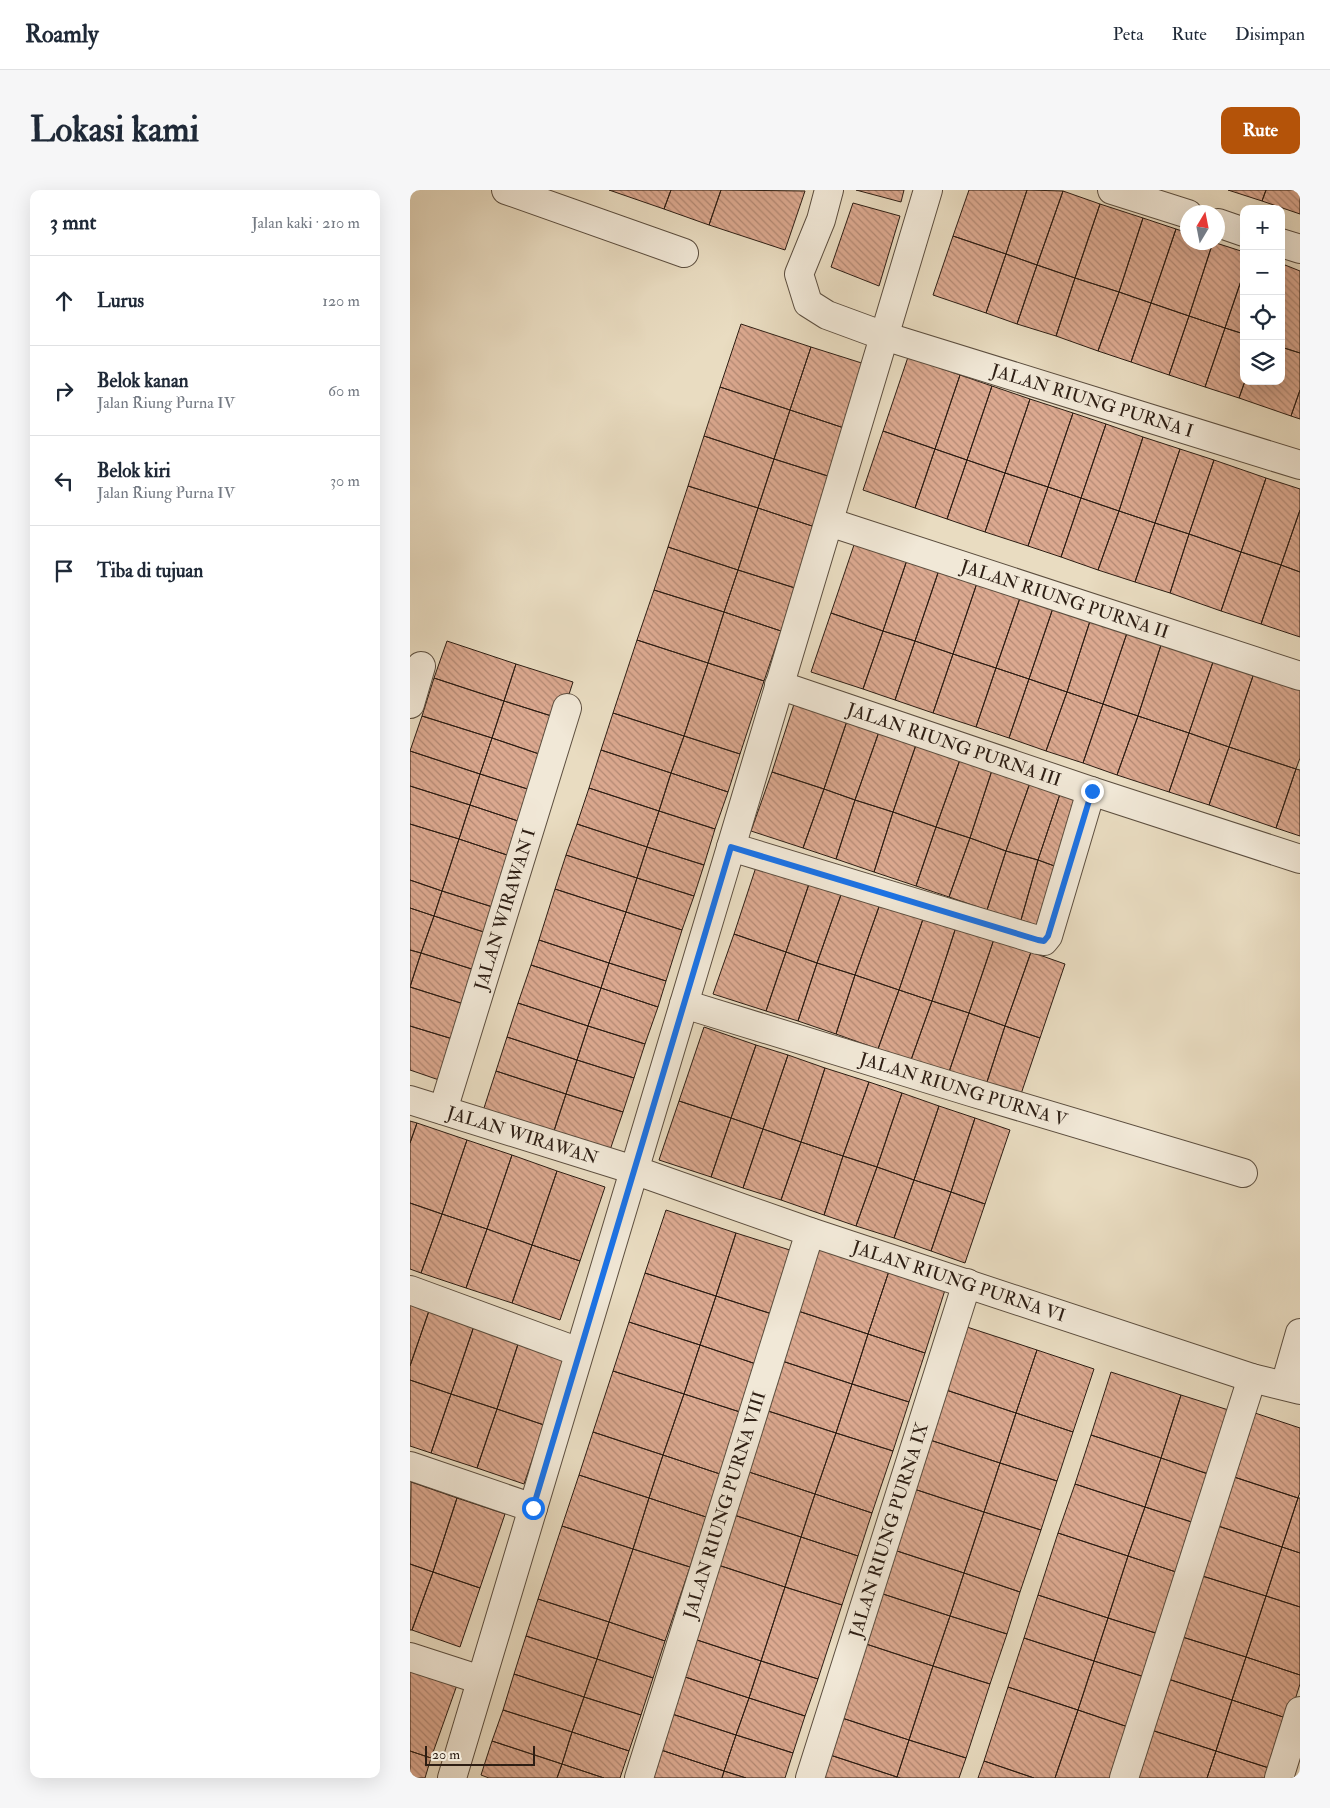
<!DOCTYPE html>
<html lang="id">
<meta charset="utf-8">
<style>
:root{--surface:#fff;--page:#f6f6f7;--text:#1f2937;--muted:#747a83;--line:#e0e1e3;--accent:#b45309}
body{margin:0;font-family:"IM FELL Double Pica",serif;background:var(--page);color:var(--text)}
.controls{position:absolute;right:15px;top:15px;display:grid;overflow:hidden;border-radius:10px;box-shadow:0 5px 20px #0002}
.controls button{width:45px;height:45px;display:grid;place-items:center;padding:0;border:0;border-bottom:1px solid var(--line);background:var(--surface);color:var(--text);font:25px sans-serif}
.compass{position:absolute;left:770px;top:15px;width:45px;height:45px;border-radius:50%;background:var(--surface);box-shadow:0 5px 20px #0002;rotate:10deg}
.scale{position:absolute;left:15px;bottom:12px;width:110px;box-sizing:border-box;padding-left:5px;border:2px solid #2d1e14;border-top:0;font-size:14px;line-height:18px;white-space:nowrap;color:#2d1e14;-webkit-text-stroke:4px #f1e8d7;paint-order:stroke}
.stop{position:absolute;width:15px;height:15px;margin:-11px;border:4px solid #1a73e8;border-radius:50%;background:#fff}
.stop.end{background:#1a73e8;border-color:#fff;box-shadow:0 1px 5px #0008}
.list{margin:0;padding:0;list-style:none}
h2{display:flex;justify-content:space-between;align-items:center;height:65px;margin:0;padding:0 20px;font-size:21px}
h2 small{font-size:16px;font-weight:400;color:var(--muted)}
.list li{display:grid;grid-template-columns:32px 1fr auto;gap:15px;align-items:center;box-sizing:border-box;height:90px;padding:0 20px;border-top:1px solid var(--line)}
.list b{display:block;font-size:19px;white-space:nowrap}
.list p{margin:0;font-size:16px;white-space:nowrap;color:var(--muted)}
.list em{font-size:16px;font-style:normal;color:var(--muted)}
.icon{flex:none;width:28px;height:28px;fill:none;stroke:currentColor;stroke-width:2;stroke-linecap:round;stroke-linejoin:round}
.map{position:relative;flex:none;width:890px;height:1588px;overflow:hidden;border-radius:10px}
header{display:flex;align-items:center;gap:30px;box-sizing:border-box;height:70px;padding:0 25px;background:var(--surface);border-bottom:1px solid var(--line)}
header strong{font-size:24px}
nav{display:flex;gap:28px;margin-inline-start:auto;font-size:18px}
.intro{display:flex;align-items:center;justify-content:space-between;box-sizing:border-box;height:120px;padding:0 30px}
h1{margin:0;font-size:35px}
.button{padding:12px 22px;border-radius:10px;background:var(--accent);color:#fff;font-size:18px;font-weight:700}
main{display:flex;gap:30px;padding:0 30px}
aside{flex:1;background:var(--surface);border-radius:10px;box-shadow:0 5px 20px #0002}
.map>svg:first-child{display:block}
</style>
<header>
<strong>Roamly</strong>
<nav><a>Peta</a><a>Rute</a><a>Disimpan</a></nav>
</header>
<div class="intro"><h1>Lokasi kami</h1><a class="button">Rute</a></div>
<main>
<aside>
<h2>3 mnt<small>Jalan kaki · 210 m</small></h2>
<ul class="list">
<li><svg class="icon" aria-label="ahead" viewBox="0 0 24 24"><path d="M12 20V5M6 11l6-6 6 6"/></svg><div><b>Lurus</b></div><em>120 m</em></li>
<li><svg class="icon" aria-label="right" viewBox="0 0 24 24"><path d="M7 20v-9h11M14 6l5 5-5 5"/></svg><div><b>Belok kanan</b><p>Jalan Riung Purna IV</p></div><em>60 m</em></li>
<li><svg class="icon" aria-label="left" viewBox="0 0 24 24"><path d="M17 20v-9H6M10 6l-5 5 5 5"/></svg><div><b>Belok kiri</b><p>Jalan Riung Purna IV</p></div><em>30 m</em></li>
<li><svg class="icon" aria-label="arrive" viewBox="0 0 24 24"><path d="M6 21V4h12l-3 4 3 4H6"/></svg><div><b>Tiba di tujuan</b></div></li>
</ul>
</aside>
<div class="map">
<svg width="890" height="1588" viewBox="0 0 890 1588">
<defs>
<pattern id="building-back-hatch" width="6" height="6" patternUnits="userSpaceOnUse" patternTransform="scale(1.25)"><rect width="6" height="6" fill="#dca990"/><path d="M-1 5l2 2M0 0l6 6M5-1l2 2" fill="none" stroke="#b38974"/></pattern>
</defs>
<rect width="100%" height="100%" fill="#e9dcc1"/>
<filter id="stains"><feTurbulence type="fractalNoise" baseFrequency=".004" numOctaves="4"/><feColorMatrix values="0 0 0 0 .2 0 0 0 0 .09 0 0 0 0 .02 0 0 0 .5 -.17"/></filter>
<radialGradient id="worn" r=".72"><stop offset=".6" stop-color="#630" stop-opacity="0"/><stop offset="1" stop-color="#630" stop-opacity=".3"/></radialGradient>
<path fill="url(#building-back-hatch)" stroke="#2d1e14" d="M199,0H261L254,19Z
M261,0H311L299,35L254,19Z
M311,0L395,1L375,60L299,35Z
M446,0H494L491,12Z
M559,0H617L596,64L543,46Z
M617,0L653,1L627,75L596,64Z
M818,0H856L852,11Z
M856,0H890V24L852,11Z
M653,1L690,14L665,88L627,75Z
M443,13L490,26L469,96L421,77Z
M690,14L733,28L709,102L665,88Z
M733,28L766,39L741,113L709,102Z
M766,39L778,43V52H803L779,126L741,113Z
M543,46L596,64L576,123L523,105Z
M803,52L834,62V82L815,138L779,126Z
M596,64L627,75L607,134L576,123Z
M627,75L665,88L646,146L607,134Z
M875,75L890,81V163L871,157V85Z
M834,82V144L815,138Z
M665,88L709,102L688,161L646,146Z
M709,102L741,113L721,172L688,161Z
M741,113L779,126L759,185L721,172Z
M779,126L815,138L795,197L759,185Z
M331,134L401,157L380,220L310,197Z
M815,138L834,144V191H835L829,208L795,197Z
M401,157L458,175L437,239L380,220Z
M871,157L890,163V200L881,226L829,208L835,191H871Z
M498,167L550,185L525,259L473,241Z
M550,185L582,196L557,270L525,259Z
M582,196L620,209L595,283L557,270Z
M310,197L380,220L364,269L294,246Z
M890,200V229L881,226Z
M620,209L663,223L638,297L595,283Z
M380,220L437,239L421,287L364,269Z
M663,223L696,234L671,308L638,297Z
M696,234L733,247L709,321L671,308Z
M473,241L525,259L505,318L453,300Z
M294,246L364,269L348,318L278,296Z
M733,247L770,259L745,333L709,321Z
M525,259L557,270L537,329L505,318Z
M770,259L804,270L779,344L745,333Z
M364,269L421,287L405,337L348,318Z
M557,270L595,283L575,342L537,329Z
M804,270L856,288L831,362L779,344Z
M595,283L638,297L618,356L575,342Z
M856,288L890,299V320L871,375L831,362Z
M278,296L348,318L328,380L258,357Z
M638,297L671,308L651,367L618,356Z
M671,308L709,321L688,380L651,367Z
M348,318L405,337L385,398L328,380Z
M890,320V382L871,375Z
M709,321L745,333L725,392L688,380Z
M745,333L779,344L760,403L725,392Z
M779,344L831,362L811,421L760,403Z
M446,349L498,367L473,441L421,423Z
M258,357L328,380L314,422L244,400Z
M831,362L871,375L851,434L811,421Z
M498,367L530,377L505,451L473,441Z
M871,375L890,382V447L851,434Z
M530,377L568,390L543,464L505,451Z
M328,380L385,398L371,441L314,422Z
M568,390L611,405L586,478L543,464Z
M244,400L314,422L298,473L227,450Z
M611,405L644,415L619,489L586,478Z
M644,415L681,428L657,502L619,489Z
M314,422L371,441L354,491L298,473Z
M421,423L473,441L453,499L401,482Z
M681,428L718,440L693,514L657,502Z
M718,440L752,452L728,526L693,514Z
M473,441L505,451L485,510L453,499Z
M227,450L298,473L274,546L203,523Z
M37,451L106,474L94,511L24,488Z
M505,451L543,464L523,523L485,510Z
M752,452L804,469L779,543L728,526Z
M543,464L586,478L566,537L523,523Z
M804,469L844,483L819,557L779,543Z
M298,473L354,491L330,564L274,546Z
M106,474L163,492L151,529L94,511Z
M586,478L619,489L599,548L566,537Z
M844,483L890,498V568L886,579L819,557Z
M24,488L94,511L82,548L12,526Z
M619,489L657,502L636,561L599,548Z
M657,502L693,514L673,573L636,561Z
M386,508L439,525L414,599L362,582Z
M94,511L151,529L138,567L82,548Z
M693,514L728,526L707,585L673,573Z
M203,523L274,546L261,583L191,560Z
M439,525L471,536L445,610L414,599Z
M12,526L82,548L70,584L0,561Z
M728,526L779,543L759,602L707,585Z
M471,536L508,549L483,622L445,610Z
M779,543L819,557L799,615L759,602Z
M274,546L330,564L318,602L261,583Z
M82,548L138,567L127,602L70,584Z
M508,549L552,564L526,637L483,622Z
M819,557L886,579L866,638L799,615Z
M191,560L261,583L249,621L179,598Z
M0,561L70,584L60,615L0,596Z
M552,564L584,574L560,648L526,637Z
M584,574L622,587L596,661L560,648Z
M886,579L890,580V646L866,638Z
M362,582L414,599L393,658L341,641Z
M261,583L318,602L305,639L249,621Z
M70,584L127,602L117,634L60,615Z
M622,587L652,598L628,670L596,661Z
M0,596L60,615L49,649L0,634Z
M179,598L249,621L237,657L167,634Z
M652,598L669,602L650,678L628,670Z
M414,599L445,610L426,669L393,658Z
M445,610L483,622L464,682L426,669Z
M60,615L117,634L106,668L49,649Z
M249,621L305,639L294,675L237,657Z
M483,622L526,637L506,696L464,682Z
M0,634L49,649L32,701L0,690Z
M167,634L237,657L227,688L156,665Z
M526,637L560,648L539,707L506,696Z
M560,648L596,661L577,720L539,707Z
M49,649L106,668L89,719L32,701Z
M237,657L294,675L284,706L227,688Z
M596,661L628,670L611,730L577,720Z
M156,665L227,688L216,722L145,699Z
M628,670L650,678L632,737L611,730Z
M348,671L401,688L376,762L324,744Z
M227,688L284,706L272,740L216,722Z
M401,688L433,699L407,773L376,762Z
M0,690L32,701L24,726L0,718Z
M145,699L216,722L199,773L129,750Z
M433,699L471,711L445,785L407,773Z
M32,701L89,719L80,744L24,726Z
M471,711L514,726L489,800L445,785Z
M0,718L24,726L11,763L0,760Z
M216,722L272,740L256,791L199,773Z
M24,726L80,744L68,781L11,763Z
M514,726L546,737L522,811L489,800Z
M546,737L584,749L559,823L522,811Z
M324,744L376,762L356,821L303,804Z
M584,749L621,762L595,836L559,823Z
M129,750L199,773L191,798L121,775Z
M0,760L11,763L0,797Z
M376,762L407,773L388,831L356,821Z
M621,762L655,774L630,848L595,836Z
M11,763L68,781L57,815L0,797Z
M199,773L256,791L248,817L191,798Z
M407,773L445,785L426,844L388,831Z
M121,775L191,798L178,836L108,813Z
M445,785L489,800L468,859L426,844Z
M0,797L57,815L46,850L0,836Z
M191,798L248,817L235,854L178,836Z
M489,800L522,811L501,870L468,859Z
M522,811L559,823L539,882L501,870Z
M108,813L178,836L167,870L97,847Z
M559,823L595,836L576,895L539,882Z
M0,836L46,850L32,891L0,880Z
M178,836L235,854L224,888L167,870Z
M595,836L630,848L610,907L576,895Z
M294,837L346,855L321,928L269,911Z
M97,847L167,870L156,904L86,881Z
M346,855L378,865L353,939L321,928Z
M378,865L415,878L391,952L353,939Z
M167,870L224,888L213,922L156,904Z
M415,878L459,892L433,966L391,952Z
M86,881L156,904L143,944L73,921Z
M459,892L492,903L467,977L433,966Z
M492,903L529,916L504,990L467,977Z
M156,904L213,922L199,963L143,944Z
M269,911L321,928L301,987L249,970Z
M529,916L565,928L541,1002L504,990Z
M321,928L353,939L333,998L301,987Z
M565,928L600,940L575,1014L541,1002Z
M0,931L7,933L0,953Z
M7,933L57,950L32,1024L0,1013V953Z
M353,939L391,952L371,1010L333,998Z
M57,950L102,965L77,1039L32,1024Z
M391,952L433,966L414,1025L371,1010Z
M102,965L147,981L122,1055L77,1039Z
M433,966L467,977L446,1036L414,1025Z
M467,977L504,990L484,1048L446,1036Z
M147,981L195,997L170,1071L122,1055Z
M504,990L541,1002L521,1061L484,1048Z
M541,1002L575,1014L555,1073L521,1061Z
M0,1013L32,1024L11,1083L0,1079Z
M256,1020L326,1043L306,1106L235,1083Z
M32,1024L77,1039L56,1098L11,1083Z
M77,1039L122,1055L102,1113L56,1098Z
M326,1043L383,1061L362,1124L306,1106Z
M122,1055L170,1071L150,1130L102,1113Z
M408,1058L479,1081L458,1144L388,1121Z
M479,1081L535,1100L515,1163L458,1144Z
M235,1083L306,1106L290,1155L219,1132Z
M306,1106L362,1124L346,1174L290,1155Z
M0,1108L21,1115L0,1176Z
M21,1115L66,1130L41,1204L0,1190V1176Z
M388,1121L458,1144L442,1194L372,1171Z
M66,1130L111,1145L87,1219L41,1204Z
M219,1132L290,1155L274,1204L203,1181Z
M557,1137L627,1160L606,1223L536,1200Z
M458,1144L515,1163L499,1212L442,1194Z
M111,1145L159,1162L134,1235L87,1219Z
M290,1155L346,1174L330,1222L274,1204Z
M627,1160L684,1179L663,1242L606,1223Z
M372,1171L442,1194L426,1243L355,1220Z
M203,1181L274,1204L253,1265L183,1242Z
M701,1182L771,1205L751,1268L681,1245Z
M0,1190L41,1204L21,1263L0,1256Z
M442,1194L499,1212L483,1261L426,1243Z
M536,1200L606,1223L590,1273L520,1250Z
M41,1204L87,1219L67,1278L21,1263Z
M274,1204L330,1222L310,1284L253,1265Z
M771,1205L828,1223L807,1287L751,1268Z
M87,1219L134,1235L114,1294L67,1278Z
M355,1220L426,1243L405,1304L336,1281Z
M839,1221L890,1238V1302L888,1308L818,1285Z
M606,1223L663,1242L647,1291L590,1273Z
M183,1242L253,1265L239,1308L169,1285Z
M426,1243L483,1261L462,1323L405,1304Z
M681,1245L751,1268L735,1317L665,1294Z
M520,1250L590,1273L574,1322L504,1299Z
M253,1265L310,1284L296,1327L239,1308Z
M751,1268L807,1287L791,1335L735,1317Z
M590,1273L647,1291L631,1340L574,1322Z
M336,1281L405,1304L391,1347L321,1324Z
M169,1285L239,1308L223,1359L152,1336Z
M818,1285L888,1308L872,1357L802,1334Z
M1,1292L47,1308L23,1382L0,1374Z
M665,1294L735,1317L718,1366L648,1343Z
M504,1299L574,1322L554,1383L484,1360Z
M405,1304L462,1323L448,1366L391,1347Z
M47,1308L95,1324L70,1398L23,1382Z
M239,1308L296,1327L280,1377L223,1359Z
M888,1308H890V1363L872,1357Z
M735,1317L791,1335L775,1385L718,1366Z
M574,1322L631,1340L610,1402L554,1383Z
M321,1324L391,1347L375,1397L305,1374Z
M802,1334L872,1357L856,1406L786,1384Z
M152,1336L223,1359L199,1432L128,1409Z
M648,1343L718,1366L698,1428L628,1405Z
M391,1347L448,1366L432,1415L375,1397Z
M872,1357L890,1363V1417L856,1406Z
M223,1359L280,1377L255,1451L199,1432Z
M484,1360L554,1383L540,1426L470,1403Z
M718,1366L775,1385L755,1446L698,1428Z
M0,1374L23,1382L2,1440H0Z
M305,1374L375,1397L351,1471L281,1448Z
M23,1382L70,1398L50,1457L2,1440Z
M554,1383L610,1402L597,1444L540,1426Z
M786,1384L856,1406L836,1467L766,1445Z
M375,1397L432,1415L408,1489L351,1471Z
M470,1403L540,1426L523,1476L453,1453Z
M628,1405L698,1428L684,1471L614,1448Z
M856,1406L890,1417V1485L836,1467Z
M128,1409L199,1432L187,1469L116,1446Z
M540,1426L597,1444L580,1494L523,1476Z
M698,1428L755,1446L741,1489L684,1471Z
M199,1432L255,1451L243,1488L187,1469Z
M766,1445L836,1467L822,1510L752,1487Z
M116,1446L187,1469L174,1507L104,1484Z
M281,1448L351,1471L339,1508L269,1485Z
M614,1448L684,1471L668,1520L598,1497Z
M453,1453L523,1476L499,1550L429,1527Z
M836,1467L890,1485V1494L879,1529L822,1510Z
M187,1469L243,1488L231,1525L174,1507Z
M351,1471L408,1489L395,1526L339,1508Z
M684,1471L741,1489L724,1539L668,1520Z
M523,1476L580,1494L556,1568L499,1550Z
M0,1479L47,1495L21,1568L0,1561Z
M104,1484L174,1507L162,1542L93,1520Z
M269,1485L339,1508L326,1545L256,1522Z
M752,1487L822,1510L806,1561L735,1538Z
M598,1497L668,1520L645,1588H624L574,1571Z
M174,1507L231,1525L219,1561L162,1542Z
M339,1508L395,1526L383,1563L326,1545Z
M822,1510L879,1529L862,1579L806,1561Z
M93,1520L162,1542L152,1574L82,1551Z
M668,1520L724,1539L708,1588H645Z
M256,1522L326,1545L314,1581L245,1558Z
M429,1527L499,1550L487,1587L417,1564Z
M735,1538L806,1561L797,1588H719Z
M162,1542L219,1561L210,1588H194L152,1574Z
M326,1545L383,1563L375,1588H336L314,1581Z
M499,1550L556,1568L549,1588H491L487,1587Z
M82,1551L152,1574L147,1588H79L71,1585Z
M245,1558L314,1581L312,1588H235Z
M0,1561L21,1568L15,1588H0Z
M806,1561L862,1579L859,1588H797Z
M417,1564L487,1587V1588H409Z
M574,1571L624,1588H568Z
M152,1574L194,1588H147Z
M314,1581L336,1588H312Z"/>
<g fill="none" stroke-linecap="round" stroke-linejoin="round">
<g stroke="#5c4e3f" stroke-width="30">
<g id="minor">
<path d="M96,0L274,63"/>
<path id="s1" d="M419,0L411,30L389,84L398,113L417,125L474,146L890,275"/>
<path d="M702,0L778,24"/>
<path d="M808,33L834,42"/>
<path d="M871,53L890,59"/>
<path id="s2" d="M419,332L890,486"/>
<path id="s3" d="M369,495L681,601L890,669"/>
<path d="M0,514L11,476"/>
<path d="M321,657L628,750L634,751L638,746L681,601"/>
<path id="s4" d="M274,814L561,902L833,983"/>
<path id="s5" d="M0,910L224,980L400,1042L842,1188L890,1200"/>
<path id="s6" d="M33,920L157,518"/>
<path d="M0,1100L169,1162"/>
<path d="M875,1195L890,1143"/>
<path d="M0,1276L123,1318"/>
<path d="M0,1467L71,1490"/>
<path d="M42,1588L518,0"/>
<path id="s7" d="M229,1588L400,1042"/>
<path id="s8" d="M400,1588L557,1093"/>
<path d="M714,1588L842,1188"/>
<path d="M869,1588L890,1521"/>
</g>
</g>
<use href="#minor" stroke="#f1e8d7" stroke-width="28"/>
</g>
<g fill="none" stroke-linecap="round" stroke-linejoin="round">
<path stroke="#1a73e8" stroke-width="6" d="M123,1318L321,657L628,750L634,751L638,746L682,601"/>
</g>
<g text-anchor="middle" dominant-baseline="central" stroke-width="5" stroke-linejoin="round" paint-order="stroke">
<g font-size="18" fill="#2d1e14" stroke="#f1e8d7">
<text stroke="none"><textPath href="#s1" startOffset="421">JALAN RIUNG PURNA I</textPath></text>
<text stroke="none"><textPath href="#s2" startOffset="248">JALAN RIUNG PURNA II</textPath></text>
<text stroke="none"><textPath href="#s3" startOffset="185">JALAN RIUNG PURNA III</textPath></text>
<text stroke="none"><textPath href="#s6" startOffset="210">JALAN WIRAWAN I</textPath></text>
<text stroke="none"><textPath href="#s4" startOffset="292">JALAN RIUNG PURNA V</textPath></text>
<text stroke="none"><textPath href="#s5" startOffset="118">JALAN WIRAWAN</textPath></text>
<text stroke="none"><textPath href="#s5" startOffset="578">JALAN RIUNG PURNA VI</textPath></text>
<text stroke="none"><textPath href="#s7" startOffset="286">JALAN RIUNG PURNA VIII</textPath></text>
<text stroke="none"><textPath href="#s8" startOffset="260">JALAN RIUNG PURNA IX</textPath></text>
</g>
</g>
<rect width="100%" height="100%" filter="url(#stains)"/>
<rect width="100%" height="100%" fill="url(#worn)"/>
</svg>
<div class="controls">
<button>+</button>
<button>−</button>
<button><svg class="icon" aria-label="locate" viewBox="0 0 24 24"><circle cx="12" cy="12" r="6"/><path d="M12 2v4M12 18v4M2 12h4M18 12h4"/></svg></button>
<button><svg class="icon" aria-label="layers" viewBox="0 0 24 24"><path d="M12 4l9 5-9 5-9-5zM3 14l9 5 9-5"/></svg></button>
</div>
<svg class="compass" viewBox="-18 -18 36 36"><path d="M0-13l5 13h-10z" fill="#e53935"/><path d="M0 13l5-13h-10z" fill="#747a83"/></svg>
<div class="scale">20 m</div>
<div class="stop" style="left:123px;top:1318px"></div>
<div class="stop end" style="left:682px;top:601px"></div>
</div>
</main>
